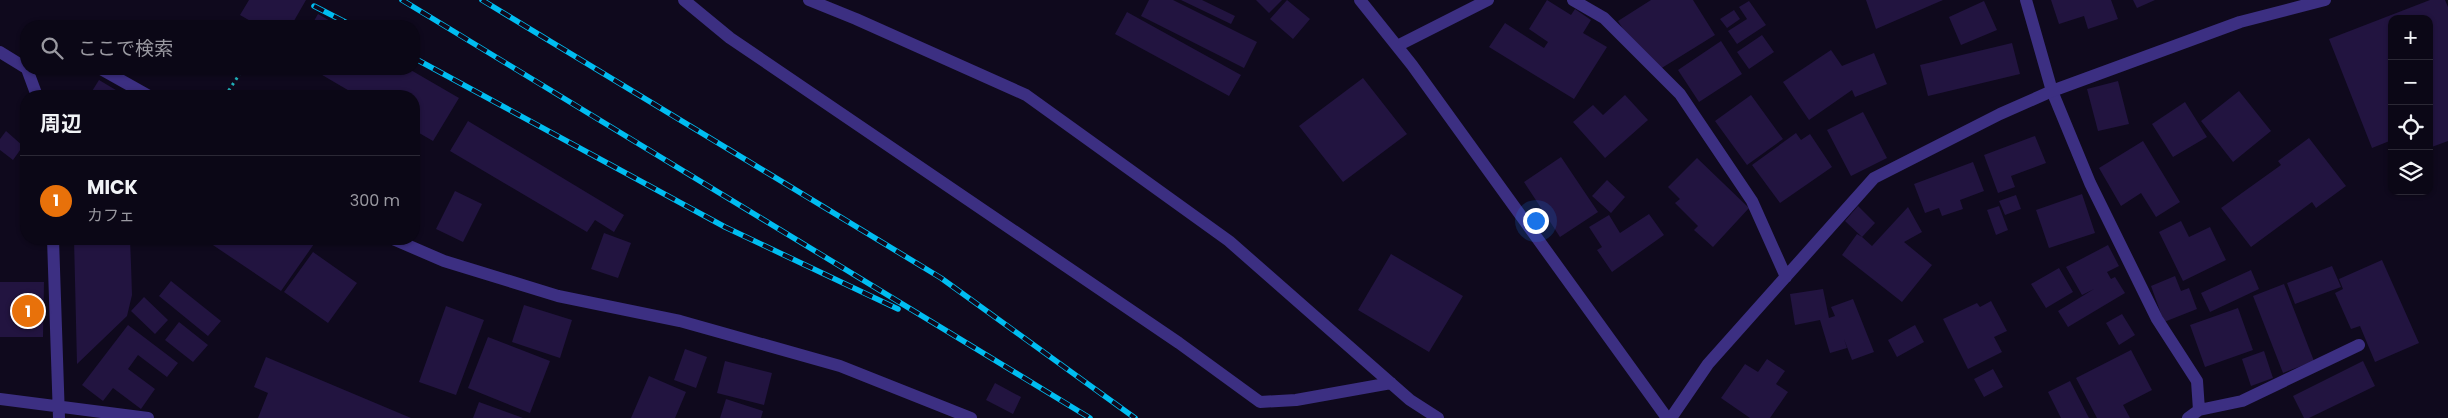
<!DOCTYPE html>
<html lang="ja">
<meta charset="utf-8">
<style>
:root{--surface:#0b0716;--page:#14101f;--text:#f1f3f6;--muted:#9a99a1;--line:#2b2835;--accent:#0f766e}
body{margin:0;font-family:Poppins,"Noto Sans JP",sans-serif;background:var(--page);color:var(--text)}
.controls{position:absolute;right:15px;top:15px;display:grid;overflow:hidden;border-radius:10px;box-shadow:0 1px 4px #0004}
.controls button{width:45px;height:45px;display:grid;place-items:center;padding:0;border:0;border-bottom:1px solid var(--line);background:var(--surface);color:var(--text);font:25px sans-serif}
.you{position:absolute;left:1535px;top:220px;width:18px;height:18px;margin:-12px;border:4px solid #fff;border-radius:50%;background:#1a73e8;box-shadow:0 0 0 8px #1a73e833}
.badge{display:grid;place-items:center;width:32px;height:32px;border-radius:50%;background:var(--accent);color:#fff;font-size:16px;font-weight:700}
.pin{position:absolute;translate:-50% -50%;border:2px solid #fff;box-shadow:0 1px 5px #0006}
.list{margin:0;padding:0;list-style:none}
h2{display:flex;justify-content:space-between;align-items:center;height:65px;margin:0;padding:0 20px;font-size:21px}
h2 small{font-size:16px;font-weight:400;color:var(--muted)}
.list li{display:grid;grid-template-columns:32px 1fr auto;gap:15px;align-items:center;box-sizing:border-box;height:90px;padding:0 20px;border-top:1px solid var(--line)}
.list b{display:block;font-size:19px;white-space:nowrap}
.list p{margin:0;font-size:16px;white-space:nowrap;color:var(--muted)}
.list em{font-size:16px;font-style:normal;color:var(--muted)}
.icon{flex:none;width:28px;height:28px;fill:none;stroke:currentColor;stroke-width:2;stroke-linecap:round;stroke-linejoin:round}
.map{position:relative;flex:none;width:2448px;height:418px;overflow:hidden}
.search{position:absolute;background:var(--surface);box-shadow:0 1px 4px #0004;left:20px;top:20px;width:400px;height:55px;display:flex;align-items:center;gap:12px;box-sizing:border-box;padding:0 18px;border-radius:20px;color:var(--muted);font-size:19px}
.panel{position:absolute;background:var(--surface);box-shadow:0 1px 4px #0004;left:20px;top:90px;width:400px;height:155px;border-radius:20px}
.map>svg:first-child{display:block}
</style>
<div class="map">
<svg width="2448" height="418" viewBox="0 0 2448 418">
<rect width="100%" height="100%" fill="#0f091d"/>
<path fill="#221440" d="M249,0H306L291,26H259L240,15Z
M1149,0H1173L1257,42L1244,68L1141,16Z
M1181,0H1202L1235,16L1231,24Z
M1256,0H1282L1269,13Z
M1287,0L1310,19L1293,39L1270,19Z
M1547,0L1571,15L1575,9L1591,20L1583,33L1607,47L1574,99L1489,47L1505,23L1544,48L1548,42L1529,29Z
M1651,0H1693L1715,35L1652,74L1618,21Z
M1866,0H1943L1876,29Z
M2051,0H2111L2118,19L2088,29L2084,16L2059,24Z
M2133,0H2155L2137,8Z
M2430,0H2445L2448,7V141L2429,148V19H2392V140L2372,148L2329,39Z
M1749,1L1766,25L1737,44L1728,31L1747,19L1739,7Z
M1984,1L1997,30L1961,45L1949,17Z
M1734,10L1740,19L1727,28L1720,19Z
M1127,12L1241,75L1229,96L1115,34Z
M318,14L339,26H311Z
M1762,35L1774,52L1749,69L1737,52Z
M1721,41L1742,74L1699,102L1678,70Z
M2012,43L2020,74L1928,96L1920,65Z
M1831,50L1842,66L1874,53L1887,84L1855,97L1852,90L1809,120L1783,82Z
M312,69H409L459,98L433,141L414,130V96H358Z
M1363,78L1407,134L1343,182L1299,126Z
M99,80L126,96H89Z
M2118,81L2129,124L2098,131L2087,89Z
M2239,91L2271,131L2233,162L2201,121Z
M1625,95L1648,120L1605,158L1573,122L1593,105L1603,115Z
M1751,95L1783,139L1747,165L1715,121Z
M2185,102L2207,137L2173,157L2152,124Z
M1863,112L1887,158L1851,176L1827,130Z
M468,121L624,215L614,232L595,220L587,232L450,151Z
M6,131L23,146L13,160L0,150V139Z
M1796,133L1801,140L1810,134L1832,167L1780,203L1752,165Z
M2035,136L2046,163L2011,176L2015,187L1998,193L1984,155Z
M2309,138L2346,186L2316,208L2312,202L2251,247L2221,208L2281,165L2278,161Z
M2143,141L2180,202L2156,217L2141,193L2121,206L2099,168Z
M1561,157L1598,212L1560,237L1524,182Z
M1697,158L1749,208L1713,247L1694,230L1698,226L1675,203L1680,199L1668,187Z
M1973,162L1984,191L1960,200L1963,209L1942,216L1939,208L1925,213L1914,184Z
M1607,180L1625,197L1611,213L1592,196Z
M455,191L482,204L463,242L436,229Z
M2082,194L2095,233L2049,248L2036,210Z
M2016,195L2021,209L2005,215L1999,201Z
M1858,206L1875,223L1862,237L1872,246L1908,207L1922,232L1904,242L1932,265L1902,302L1842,255L1857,234L1862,237L1845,221Z
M1999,206L2008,230L1996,235L1987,210Z
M1649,214L1664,235L1612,272L1597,250L1602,247L1589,227L1609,215L1620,233Z
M2181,221L2189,237L2210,227L2226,260L2183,281L2159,232Z
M604,233L631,243L618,278L591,269Z
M74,239H130L131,264L132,295L127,316L77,364Z
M204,239H306L314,244L281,291Z
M2108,245L2119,266L2107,272L2111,279L2115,277L2125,293L2068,327L2058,311L2094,289L2082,295L2066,267Z
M313,252L357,283L328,323L284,292Z
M1391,254L1463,296L1429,352L1358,310Z
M2382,260L2419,343L2375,362L2360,326L2351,329L2335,293L2343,289L2339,279Z
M2332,266L2341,287L2295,304L2287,283Z
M2059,268L2073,292L2046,308L2031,284Z
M2251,270L2259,289L2210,312L2201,293Z
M2175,276L2181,291L2189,288L2197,309L2164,322L2151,286Z
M171,281L221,321L208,336L159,296Z
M0,282H44L43,337H0Z
M2284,284L2314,361L2283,373L2253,296Z
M1823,289L1829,318L1835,316L1831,307L1853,299L1874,352L1852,360L1844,339L1847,348L1830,353L1820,320L1795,325L1790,294Z
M144,297L168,320L155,334L131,311Z
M1991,301L2007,331L1994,337L2002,352L1968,369L1943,319L1977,303L1980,307Z
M524,305L572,320L560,358L512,342Z
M446,306L484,320L456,395L419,382Z
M2238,308L2253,350L2205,367L2190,325Z
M2122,314L2135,335L2119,345L2106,323Z
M179,322L208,345L193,362L165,340Z
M128,325L178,363L167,377L138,355L128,369L155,389L141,409L113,388L103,401L82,385Z
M1915,325L1924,342L1897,357L1888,340Z
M488,337L550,361L530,413L468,388Z
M685,349L707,357L696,388L674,380Z
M2131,350L2152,390L2123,405L2130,418H2097L2076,378Z
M2264,351L2273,378L2251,386L2242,359Z
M266,357L411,418H258L268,393L254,387Z
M1767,359L1785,371L1776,384L1788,392L1770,418H1750L1721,398L1745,364L1758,372Z
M725,361L772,373L764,405L717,393Z
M2363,361L2375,386L2309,418H2304L2293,396Z
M1993,369L2003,387L1984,397L1974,379Z
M649,376L686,392L675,418H631Z
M2070,381L2089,418H2061L2048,392Z
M995,383L1021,397L1013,414L986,400Z
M726,399L763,411L761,418H720Z
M479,402L523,418H473Z"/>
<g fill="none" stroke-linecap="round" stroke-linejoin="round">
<path stroke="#20b0b9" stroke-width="3" stroke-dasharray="2.5 4" stroke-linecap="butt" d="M225,96L243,69"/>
<path stroke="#3c2f82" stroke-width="12" d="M684,0L730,38L1179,343L1260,402L1296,400L1391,383
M809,0L856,19L1026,95L1229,241L1410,400L1438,418
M2052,91L2090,183L2157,319L2197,381L2199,410L2188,418
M2199,410L2242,401L2359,345"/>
<path stroke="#3c2f82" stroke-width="12" d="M1360,0L1412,65L1667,418
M1573,0L1604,18L1680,94L1752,201L1786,277
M2026,0L2052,91
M1397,46L1488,0
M0,52L26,68
M27,69L37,96
M101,69L149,96
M53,239L59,418
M393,239L444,261L558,296L680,321L840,366L971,418
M0,399L148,418
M1671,418L1708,364L1874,178L2000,114L2052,91L2240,22L2325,0"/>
<g stroke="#00bdf1" stroke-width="5.5">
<path id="rail" d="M402,0L1090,418
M482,0L941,278L1135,418
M314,6L353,26
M414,58L725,227L898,309"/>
</g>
<use href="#rail" stroke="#0f091d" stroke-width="4" stroke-dasharray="11" stroke-linecap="butt"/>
</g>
</svg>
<div class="controls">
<button>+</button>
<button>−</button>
<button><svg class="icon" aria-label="locate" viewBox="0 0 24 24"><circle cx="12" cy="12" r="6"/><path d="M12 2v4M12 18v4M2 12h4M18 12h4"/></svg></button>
<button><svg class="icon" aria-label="layers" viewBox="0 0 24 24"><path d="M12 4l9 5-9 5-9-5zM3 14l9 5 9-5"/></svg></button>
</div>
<div class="you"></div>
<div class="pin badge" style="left:28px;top:311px;background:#e8710a">1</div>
<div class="search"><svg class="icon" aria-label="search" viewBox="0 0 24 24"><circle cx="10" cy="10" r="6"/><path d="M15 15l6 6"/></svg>ここで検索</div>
<section class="panel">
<h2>周辺<small></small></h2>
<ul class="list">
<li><span class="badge" style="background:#e8710a">1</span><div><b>MICK</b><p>カフェ</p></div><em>300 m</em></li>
</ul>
</section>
</div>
